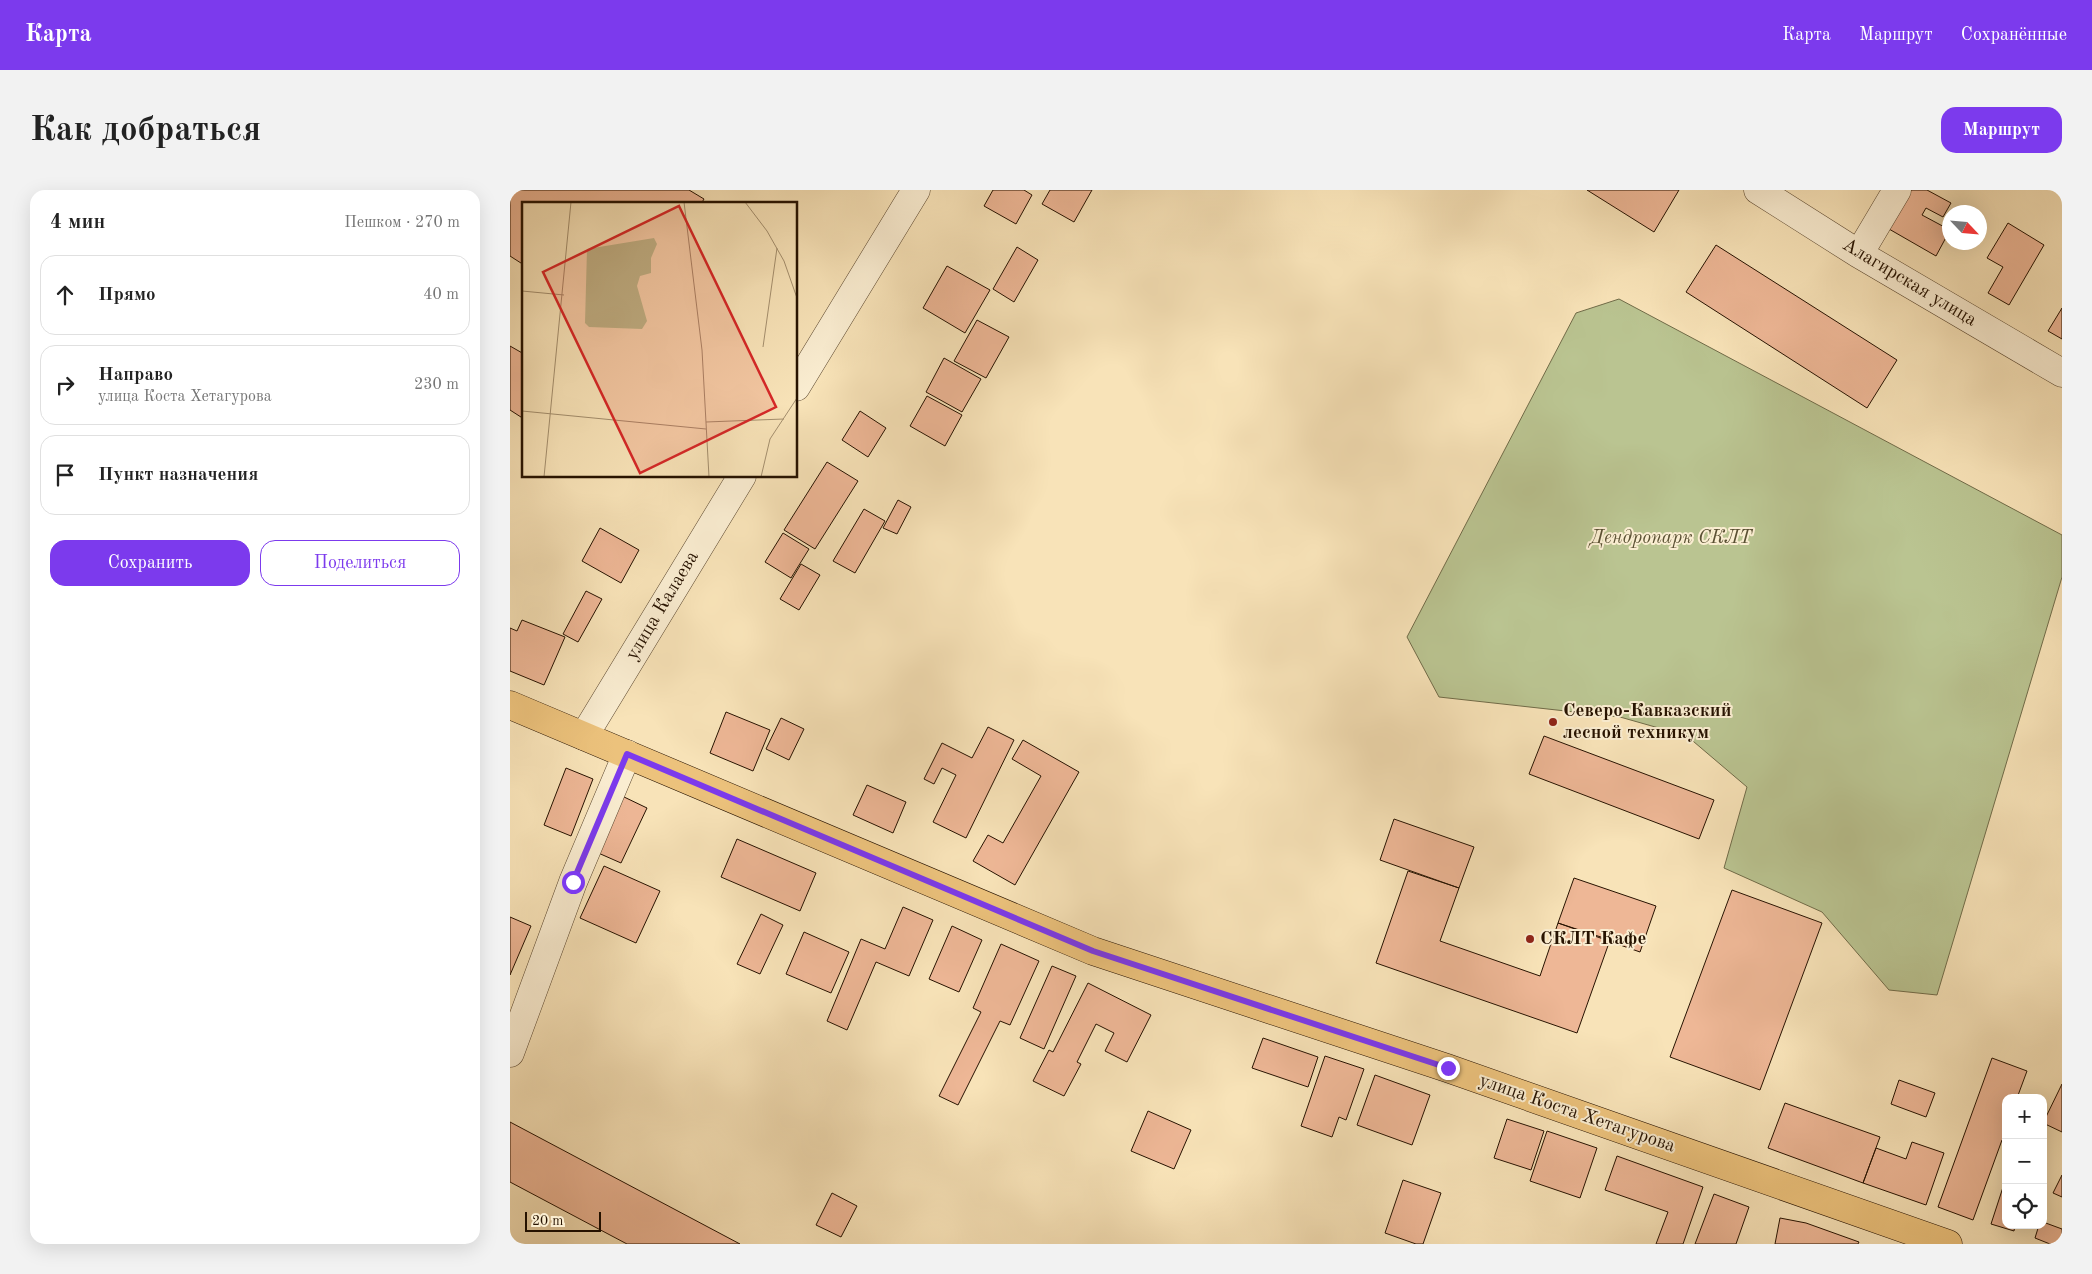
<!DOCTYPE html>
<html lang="ru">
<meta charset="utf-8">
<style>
:root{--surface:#fff;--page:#f2f2f2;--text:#222;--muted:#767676;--line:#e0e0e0;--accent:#7c3aed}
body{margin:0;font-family:"Old Standard TT",serif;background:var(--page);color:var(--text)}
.controls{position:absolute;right:15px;bottom:15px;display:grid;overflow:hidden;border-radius:10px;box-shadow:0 5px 20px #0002}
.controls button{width:45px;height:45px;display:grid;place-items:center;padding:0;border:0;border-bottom:1px solid var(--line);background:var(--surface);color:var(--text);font:25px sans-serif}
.compass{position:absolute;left:1432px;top:15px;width:45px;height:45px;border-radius:50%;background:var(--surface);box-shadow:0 5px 20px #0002;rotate:116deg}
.scale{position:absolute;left:15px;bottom:12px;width:76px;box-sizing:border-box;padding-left:5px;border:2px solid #261200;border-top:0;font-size:14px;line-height:18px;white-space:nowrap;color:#261200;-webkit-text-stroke:4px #faedd1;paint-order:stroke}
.stop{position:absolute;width:15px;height:15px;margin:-11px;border:4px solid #7c3aed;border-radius:50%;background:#fff}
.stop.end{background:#7c3aed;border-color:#fff;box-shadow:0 1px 5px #0008}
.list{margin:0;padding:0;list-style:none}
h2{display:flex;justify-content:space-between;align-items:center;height:65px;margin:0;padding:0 20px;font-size:21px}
h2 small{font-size:16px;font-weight:400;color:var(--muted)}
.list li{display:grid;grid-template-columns:32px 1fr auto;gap:15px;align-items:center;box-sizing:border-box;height:80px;margin:0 10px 10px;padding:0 10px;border:1px solid var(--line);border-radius:15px}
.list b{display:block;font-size:19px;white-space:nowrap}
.list p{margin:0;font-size:16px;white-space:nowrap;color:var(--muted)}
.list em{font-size:16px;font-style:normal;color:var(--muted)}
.actions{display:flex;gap:10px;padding:15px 20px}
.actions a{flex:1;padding:11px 0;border:1px solid var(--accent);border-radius:15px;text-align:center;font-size:18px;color:var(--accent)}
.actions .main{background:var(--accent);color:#fff}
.icon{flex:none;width:28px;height:28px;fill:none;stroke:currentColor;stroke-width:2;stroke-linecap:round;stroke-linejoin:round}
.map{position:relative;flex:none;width:1552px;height:1054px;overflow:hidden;border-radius:15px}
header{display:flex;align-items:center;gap:30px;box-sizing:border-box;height:70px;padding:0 25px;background:var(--accent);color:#fff}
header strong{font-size:24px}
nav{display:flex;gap:28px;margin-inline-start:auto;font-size:18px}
.intro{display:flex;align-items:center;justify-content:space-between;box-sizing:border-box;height:120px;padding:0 30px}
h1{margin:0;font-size:35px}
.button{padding:12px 22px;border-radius:15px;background:var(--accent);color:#fff;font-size:18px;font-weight:700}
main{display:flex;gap:30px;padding:0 30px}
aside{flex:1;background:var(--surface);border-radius:15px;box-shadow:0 5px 20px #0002}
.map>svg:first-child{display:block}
</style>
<header>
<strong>Карта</strong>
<nav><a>Карта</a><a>Маршрут</a><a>Сохранённые</a></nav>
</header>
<div class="intro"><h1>Как добраться</h1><a class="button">Маршрут</a></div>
<main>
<aside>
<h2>4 мин<small>Пешком · 270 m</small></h2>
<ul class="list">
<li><svg class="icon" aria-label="ahead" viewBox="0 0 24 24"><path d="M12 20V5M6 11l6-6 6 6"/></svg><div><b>Прямо</b></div><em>40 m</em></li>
<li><svg class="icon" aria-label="right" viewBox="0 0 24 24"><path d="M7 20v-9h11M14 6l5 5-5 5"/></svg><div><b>Направо</b><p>улица Коста Хетагурова</p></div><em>230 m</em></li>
<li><svg class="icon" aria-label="arrive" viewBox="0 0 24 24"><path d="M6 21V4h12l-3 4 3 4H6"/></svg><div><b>Пункт назначения</b></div></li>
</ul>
<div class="actions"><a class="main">Сохранить</a><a>Поделиться</a></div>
</aside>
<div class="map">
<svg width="1552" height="1054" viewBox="0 0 1552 1054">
<rect width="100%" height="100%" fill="#f8e3b8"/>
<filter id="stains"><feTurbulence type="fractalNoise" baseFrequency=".004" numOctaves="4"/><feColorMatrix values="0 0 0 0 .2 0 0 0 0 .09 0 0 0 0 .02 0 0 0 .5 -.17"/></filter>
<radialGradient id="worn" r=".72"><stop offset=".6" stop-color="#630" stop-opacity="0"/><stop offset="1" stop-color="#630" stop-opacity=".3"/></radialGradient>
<path fill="#bac491" stroke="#706b48" d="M1109,109L1552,345V387L1427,805L1379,800L1312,722L1214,678L1237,597L1177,546L1110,527L929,507L897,447L1066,123Z"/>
<path fill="#eeb796" stroke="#261200" d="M0,0H179L194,9L191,14H14V75L0,66Z
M483,0H514L522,5L506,34L474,16Z
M540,0H582L564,32L532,14Z
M1077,0H1169L1144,42Z
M1401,0H1417L1441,13L1433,27L1416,18L1412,25L1440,40L1426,66L1379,39Z
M1498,33L1534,55L1499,115L1478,103L1493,77L1477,68Z
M1206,55L1387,170L1357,218L1176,102Z
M507,57L528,70L504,112L483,99Z
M437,76L480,100L455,143L413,118Z
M1552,118V149L1538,141Z
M467,130L499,147L476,188L444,171Z
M0,156L14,164V229L0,220Z
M434,168L471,189L452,222L416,202Z
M417,206L452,225L435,256L400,236Z
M350,221L376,238L358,267L332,250Z
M317,272L348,291L305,359L274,340Z
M388,310L401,317L387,344L373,338Z
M354,319L375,331L345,383L323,371Z
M90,338L129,360L111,393L72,371Z
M273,343L299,359L281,388L255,372Z
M291,374L310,385L289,420L270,409Z
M76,401L92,409L68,452L53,444Z
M12,430L55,447L34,495L0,481V438L7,441Z
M216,522L260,540L243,581L200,563Z
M271,528L294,539L279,570L256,559Z
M478,537L504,550L456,648L423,632L446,585L432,578L424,594L414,589L432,553L462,568Z
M1034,546L1204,610L1189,649L1019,584Z
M513,550L569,582L505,695L463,671L478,645L493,653L531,586L502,569Z
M56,578L83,589L61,646L34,635Z
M357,595L396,612L383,643L343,625Z
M112,606L137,618L111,673L86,662Z
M884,629L964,657L949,698L870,670Z
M227,649L306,683L290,721L211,687Z
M94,676L150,701L126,753L70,728Z
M898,681L949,698L930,751L1030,786L1048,733L1100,750L1067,843L866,773Z
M1064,688L1146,716L1130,762L1048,733Z
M1222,700L1312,733L1250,900L1160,867Z
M393,717L423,730L399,786L366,772L337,840L317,831L351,749L375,759Z
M251,724L273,735L250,784L227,774Z
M0,727L21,736L0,785Z
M442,736L472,750L449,802L419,789Z
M294,742L339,762L321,803L276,784Z
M491,754L529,771L500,835L490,831L448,915L429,906L471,822L463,818Z
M542,776L566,786L534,859L510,848Z
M578,793L641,825L617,872L595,861L604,843L586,834L567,872L571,874L554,906L523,891L539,860L543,862Z
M753,848L808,867L798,897L742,878Z
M815,866L854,879L836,930L829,927L822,947L791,936Z
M1482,868L1517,881L1507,908H1496V952L1492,950L1463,1030L1428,1017Z
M865,885L920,905L902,955L847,935Z
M1389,890L1425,903L1416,927L1381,914Z
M1552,894V942L1533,933Z
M1275,913L1370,947L1353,993L1258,958Z
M638,921L681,940L664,979L621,961Z
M997,929L1034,941L1021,980L984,968Z
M0,932L230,1054H117L0,992Z
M1037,941L1087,958L1070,1008L1020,991Z
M1402,952L1434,963L1416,1015L1353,993L1366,958L1396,969Z
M1107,966L1193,997L1173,1054H1146L1158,1022L1095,1000Z
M1552,985V1007L1543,1003Z
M1496,988V1035H1505L1504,1041L1481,1034Z
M893,990L931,1003L913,1054H906L875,1043Z
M322,1003L347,1016L331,1047L306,1035Z
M1204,1004L1239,1017L1226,1054H1185Z
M1270,1028L1296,1033L1349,1052L1348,1054H1265Z
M1533,1032L1552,1039V1054H1540L1525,1048L1529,1035H1533Z"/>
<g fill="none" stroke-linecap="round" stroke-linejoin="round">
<g stroke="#5a462e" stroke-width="29">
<path id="minor" d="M1248,0L1349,64L1552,183
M1349,64L1387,0
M286,197L406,0
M74,546L232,286
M0,863L63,692L117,564"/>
</g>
<g stroke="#261200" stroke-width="29">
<path id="major" d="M0,515L583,761L937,878L1438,1054"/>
</g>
<use href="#minor" stroke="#faedd1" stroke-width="28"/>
<use href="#major" stroke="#ecc27c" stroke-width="28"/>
</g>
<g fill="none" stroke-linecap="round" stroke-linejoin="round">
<path stroke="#7c3aed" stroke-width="6" d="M63,692L117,564L583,761L938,878"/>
</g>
<g fill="#8f2418" stroke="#faedd1" stroke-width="2">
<circle cx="1043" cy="532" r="5"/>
<circle cx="1020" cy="749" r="5"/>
</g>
<g text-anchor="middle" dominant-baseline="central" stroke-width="4" stroke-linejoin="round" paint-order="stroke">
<g font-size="19" fill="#261200" stroke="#faedd1">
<text transform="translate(1399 93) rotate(31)">Алагирская улица</text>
<text transform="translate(153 416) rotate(-59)">улица Калаева</text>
<text transform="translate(1067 924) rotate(19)">улица Коста Хетагурова</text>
</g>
<g font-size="19" font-style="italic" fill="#5a5033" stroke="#faedd1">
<text x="1161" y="348">Дендропарк СКЛТ</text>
</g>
<g font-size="19" font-weight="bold" fill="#261200" stroke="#faedd1" text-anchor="start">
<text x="1053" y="521">Северо-Кавказский<tspan x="1053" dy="22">лесной техникум</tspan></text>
<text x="1030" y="749">СКЛТ Кафе</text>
</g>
</g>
<g transform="translate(12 12)">
<rect width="275" height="275" fill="#f8e3b8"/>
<path d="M132,36L135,42L129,56V71L118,74L115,84L125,119L120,127L67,125L63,121L65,47Z" fill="#bac491"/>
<path fill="none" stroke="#a48f6e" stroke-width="1" d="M162,0L180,148L187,275M223,0L245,29L262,59L275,96M0,89L42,93M241,145L255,46M0,209L184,227M184,220L262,217M22,275L49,0M239,275L248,237L275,196"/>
<path fill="#d62828" fill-opacity="0.15" stroke="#d62828" stroke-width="2.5" d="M157,4L254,205L118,271L21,70Z"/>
<rect width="275" height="275" fill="none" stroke="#261200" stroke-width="2.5"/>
</g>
<rect width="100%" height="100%" filter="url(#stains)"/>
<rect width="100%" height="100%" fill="url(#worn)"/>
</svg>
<div class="controls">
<button>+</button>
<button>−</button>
<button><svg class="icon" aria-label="locate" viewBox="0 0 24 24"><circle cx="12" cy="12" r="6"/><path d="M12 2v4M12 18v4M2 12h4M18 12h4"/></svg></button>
</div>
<svg class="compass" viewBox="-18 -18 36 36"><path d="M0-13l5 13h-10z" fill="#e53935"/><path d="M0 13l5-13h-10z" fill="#767676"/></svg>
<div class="scale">20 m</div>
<div class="stop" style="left:63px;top:692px"></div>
<div class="stop end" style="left:938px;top:878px"></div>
</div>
</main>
